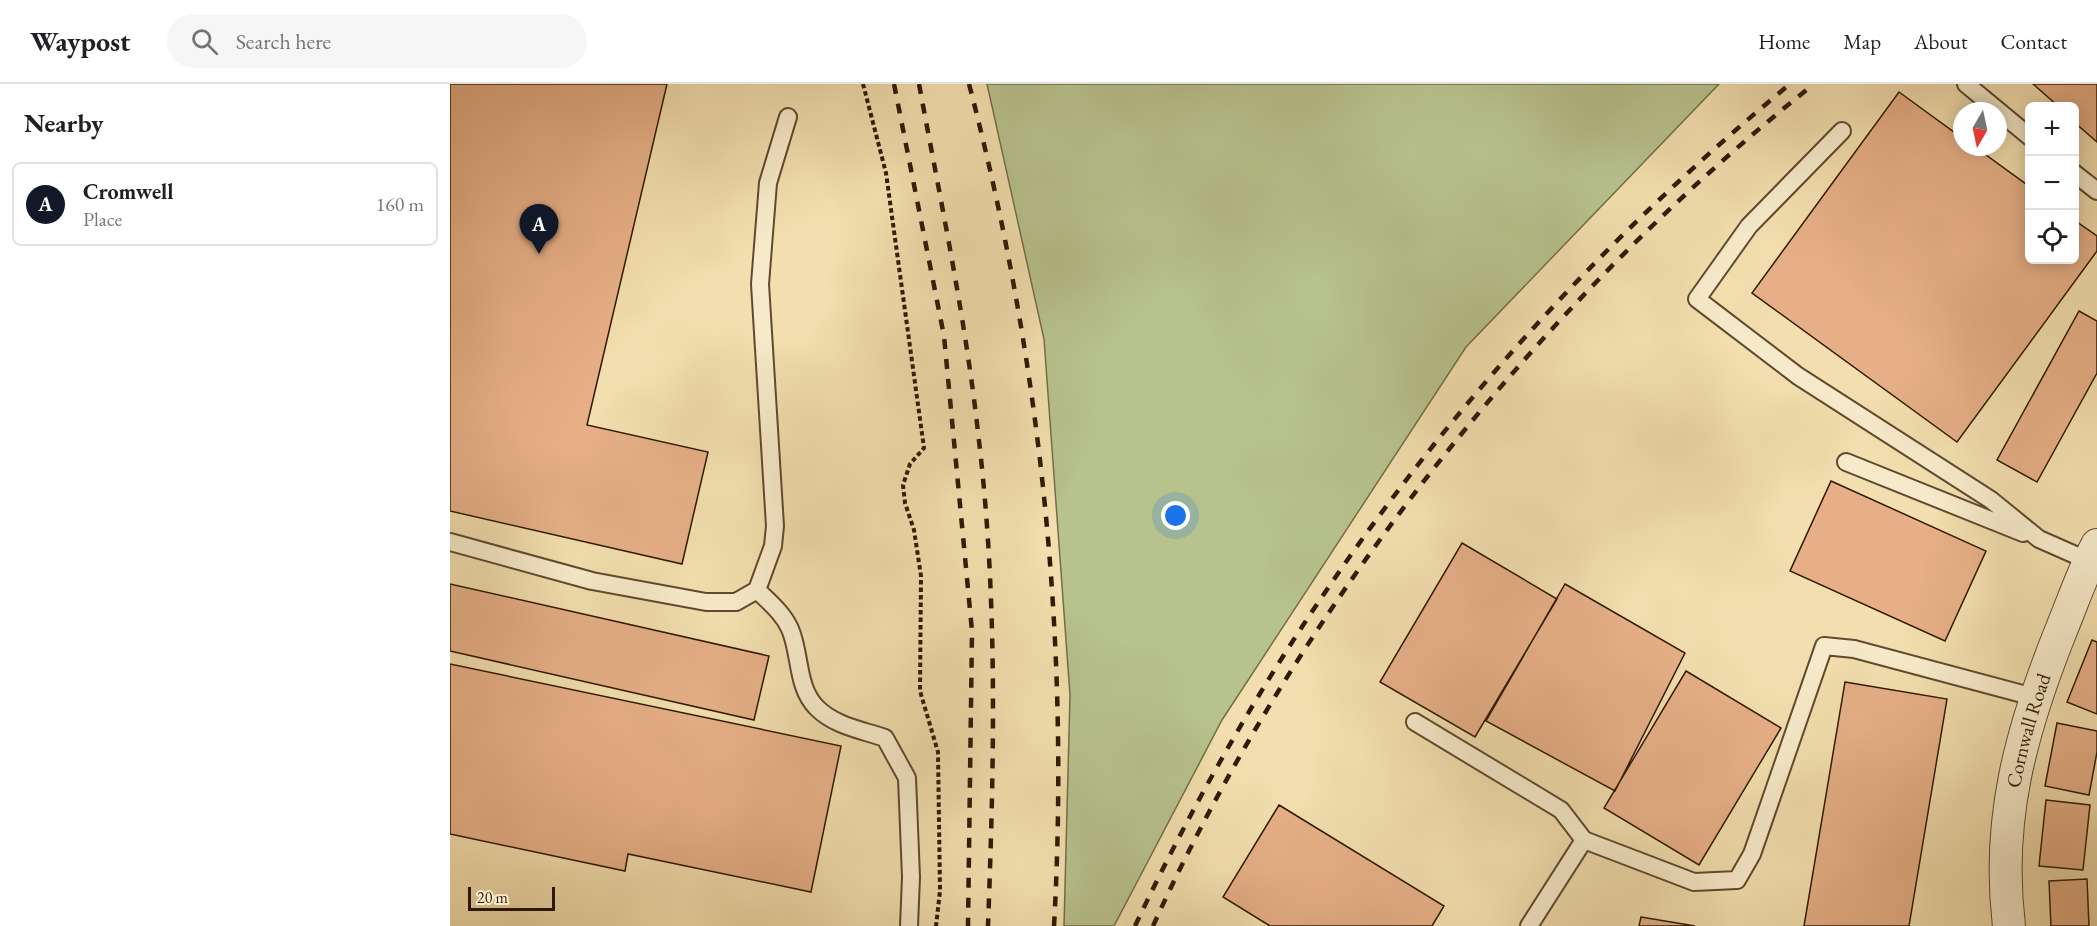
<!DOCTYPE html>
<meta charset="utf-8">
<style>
:root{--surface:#fff;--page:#f6f6f6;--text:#202124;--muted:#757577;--line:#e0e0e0;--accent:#111827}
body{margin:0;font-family:"EB Garamond",serif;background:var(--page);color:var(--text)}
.controls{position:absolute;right:18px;top:18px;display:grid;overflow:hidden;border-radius:9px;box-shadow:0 3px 15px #0003}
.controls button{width:54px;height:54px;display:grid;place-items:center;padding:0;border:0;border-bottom:2px solid var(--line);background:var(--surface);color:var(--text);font:30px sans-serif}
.compass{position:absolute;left:1503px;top:18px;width:54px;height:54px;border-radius:50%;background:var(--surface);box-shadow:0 3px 15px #0003;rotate:189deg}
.scale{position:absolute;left:18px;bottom:15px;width:87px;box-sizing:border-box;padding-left:6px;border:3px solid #301904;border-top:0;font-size:16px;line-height:21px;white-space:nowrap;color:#301904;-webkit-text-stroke:4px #f7eaca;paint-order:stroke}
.you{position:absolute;left:726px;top:432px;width:21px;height:21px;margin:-15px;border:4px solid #fff;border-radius:50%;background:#1a73e8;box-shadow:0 0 0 9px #1a73e833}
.badge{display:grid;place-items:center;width:39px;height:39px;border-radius:50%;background:var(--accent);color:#fff;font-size:20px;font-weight:700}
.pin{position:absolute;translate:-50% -50px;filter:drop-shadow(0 2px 3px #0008)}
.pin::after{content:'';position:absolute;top:32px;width:21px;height:18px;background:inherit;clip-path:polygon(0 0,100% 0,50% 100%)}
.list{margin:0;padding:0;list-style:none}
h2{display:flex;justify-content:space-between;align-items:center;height:78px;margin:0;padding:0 24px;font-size:26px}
h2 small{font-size:20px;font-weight:400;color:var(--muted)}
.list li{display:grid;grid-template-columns:39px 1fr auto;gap:18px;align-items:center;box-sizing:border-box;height:84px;margin:0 12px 12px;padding:0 12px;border:2px solid var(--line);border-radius:9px}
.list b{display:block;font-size:22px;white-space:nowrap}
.list p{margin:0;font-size:20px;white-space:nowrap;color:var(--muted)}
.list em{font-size:20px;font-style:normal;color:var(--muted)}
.icon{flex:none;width:33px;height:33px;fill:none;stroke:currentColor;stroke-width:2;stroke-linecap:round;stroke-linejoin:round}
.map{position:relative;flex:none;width:1647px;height:842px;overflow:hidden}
header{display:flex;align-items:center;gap:36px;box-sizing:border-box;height:84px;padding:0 30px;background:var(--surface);border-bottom:2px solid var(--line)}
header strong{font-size:28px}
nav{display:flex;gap:33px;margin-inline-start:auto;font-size:21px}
.search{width:420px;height:54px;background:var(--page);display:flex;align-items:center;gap:15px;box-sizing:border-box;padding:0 21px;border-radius:33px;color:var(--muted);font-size:22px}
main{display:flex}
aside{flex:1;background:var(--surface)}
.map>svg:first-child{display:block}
</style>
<header>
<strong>Waypost</strong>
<div class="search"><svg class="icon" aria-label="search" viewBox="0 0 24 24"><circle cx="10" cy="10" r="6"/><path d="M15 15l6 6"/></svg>Search here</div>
<nav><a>Home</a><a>Map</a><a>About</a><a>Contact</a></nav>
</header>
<main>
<aside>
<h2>Nearby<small></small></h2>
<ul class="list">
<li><span class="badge">A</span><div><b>Cromwell</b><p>Place</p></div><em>160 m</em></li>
</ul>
</aside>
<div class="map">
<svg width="1647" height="842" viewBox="0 0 1647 842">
<rect width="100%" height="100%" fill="#f2deae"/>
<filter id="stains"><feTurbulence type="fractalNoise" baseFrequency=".00333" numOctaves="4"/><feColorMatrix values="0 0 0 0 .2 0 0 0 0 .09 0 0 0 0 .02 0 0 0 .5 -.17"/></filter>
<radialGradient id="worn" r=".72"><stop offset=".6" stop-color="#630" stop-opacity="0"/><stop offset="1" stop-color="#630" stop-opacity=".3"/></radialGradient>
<path fill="#b7c28d" stroke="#746e48" stroke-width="1.5" d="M537,0H1269L1016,263L772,636L664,842H614L620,611L594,255Z"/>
<path fill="#e6af87" stroke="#301904" stroke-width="1.5" d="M0,0H217L137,341L258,368L232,480L0,427Z
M1583,0H1647V58L1624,38V22H1608Z
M1449,8L1512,54V63H1525L1580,103V176H1624V136L1647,152V167L1507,358L1302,209Z
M1629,227L1647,237V289L1587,398L1547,376Z
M1381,397L1536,467L1495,557L1340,487Z
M1012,459L1107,515L1025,653L930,598Z
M0,500L319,572L304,636L0,567Z
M1115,500L1235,569L1165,707L1036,637Z
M1642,556L1647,558V630L1617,618Z
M0,580L391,662L361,808L178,770L175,787L0,750Z
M1236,587L1331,644L1249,781L1154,724Z
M1395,598L1497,615L1459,842H1354Z
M1607,639L1647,647V668L1639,711L1595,702Z
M1596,716L1640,721L1633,786L1589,782Z
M829,721L994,822L982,842H820L773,813Z
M1637,795L1639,842H1601L1599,797Z
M1191,833L1245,842H1189Z"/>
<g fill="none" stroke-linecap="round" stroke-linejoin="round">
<g stroke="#604a2e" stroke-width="20">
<path id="service" d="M1516,0L1580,53
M1392,47L1299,142L1247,215L1348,292L1541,416L1589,455L1639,477
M1624,89L1647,107
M1396,378L1573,449
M0,458L142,497L256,518H286L307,506L323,462L325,442L310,200L318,99L338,33
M307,506C319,518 333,529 340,545C351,570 346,603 367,624C385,642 412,646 435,654L457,694L461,793L459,842
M965,638L1111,726L1134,756L1244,798L1287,796L1302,770L1374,562L1404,565L1584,613
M1079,842L1134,756"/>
</g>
<g stroke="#604a2e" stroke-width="34">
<g id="minor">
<path id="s1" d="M1559,842C1546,736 1571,647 1610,549C1622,520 1632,490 1647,461"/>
</g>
</g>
<path stroke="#301904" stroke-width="4" stroke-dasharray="4.5 3" stroke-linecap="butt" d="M413,0L436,89L474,364L460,380L453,401L455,419L464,446L471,492L470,607L488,668L490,807L486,842"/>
<use href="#service" stroke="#f7eaca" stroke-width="16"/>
<use href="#minor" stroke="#f7eaca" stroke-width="32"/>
<path stroke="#301904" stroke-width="4.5" stroke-dasharray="10 10" stroke-linecap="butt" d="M444,0L494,252L522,547L518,842
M469,0C491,119 516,237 529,357C548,518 544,681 538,842
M519,0C591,275 620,558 604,842
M685,842C842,510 1057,234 1340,0
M703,842C847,524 1091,216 1364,0"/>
</g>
<g text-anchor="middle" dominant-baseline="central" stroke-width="6" stroke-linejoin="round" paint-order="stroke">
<g font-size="20" fill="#301904" stroke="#f7eaca">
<text stroke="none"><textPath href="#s1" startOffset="198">Cornwall Road</textPath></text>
</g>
</g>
<rect width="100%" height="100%" filter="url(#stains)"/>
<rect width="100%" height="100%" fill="url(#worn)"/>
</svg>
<div class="controls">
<button>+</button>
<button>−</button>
<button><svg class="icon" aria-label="locate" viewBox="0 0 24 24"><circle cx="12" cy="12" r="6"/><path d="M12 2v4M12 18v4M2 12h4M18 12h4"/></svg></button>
</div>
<svg class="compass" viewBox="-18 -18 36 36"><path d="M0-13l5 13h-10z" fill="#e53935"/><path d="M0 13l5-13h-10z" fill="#757577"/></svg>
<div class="scale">20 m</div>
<div class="you"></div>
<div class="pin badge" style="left:89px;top:170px">A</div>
</div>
</main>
